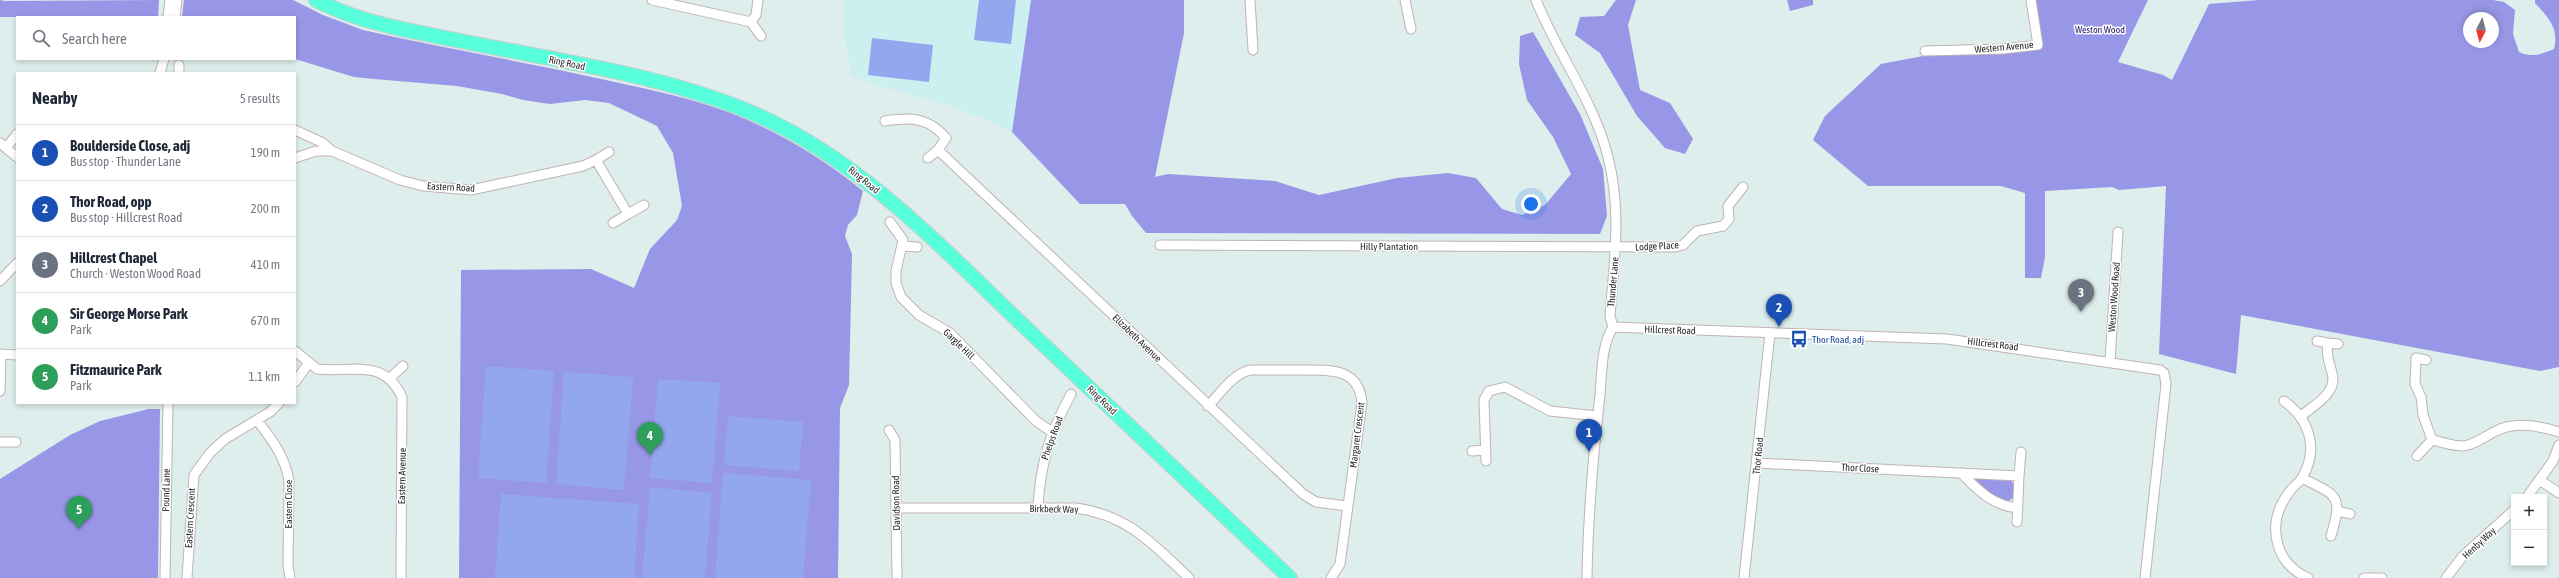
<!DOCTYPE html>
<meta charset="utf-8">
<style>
:root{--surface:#fff;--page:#f6f6f7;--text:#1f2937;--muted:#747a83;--line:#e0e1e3;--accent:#ff5a39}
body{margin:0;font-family:"Asap Condensed",sans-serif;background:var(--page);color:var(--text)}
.controls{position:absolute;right:12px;bottom:12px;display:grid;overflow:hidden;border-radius:0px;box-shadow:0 2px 6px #0003}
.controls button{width:36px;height:36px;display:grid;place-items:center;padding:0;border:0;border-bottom:1px solid var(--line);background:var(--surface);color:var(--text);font:20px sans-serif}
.compass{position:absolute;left:2463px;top:12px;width:36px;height:36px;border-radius:50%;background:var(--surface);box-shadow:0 2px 6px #0003;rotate:186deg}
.you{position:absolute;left:1531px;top:204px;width:14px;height:14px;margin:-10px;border:3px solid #fff;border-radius:50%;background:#1a73e8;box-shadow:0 0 0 6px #1a73e833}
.badge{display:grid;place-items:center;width:26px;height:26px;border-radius:50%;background:var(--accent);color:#fff;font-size:13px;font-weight:700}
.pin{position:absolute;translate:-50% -33px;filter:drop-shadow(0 1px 2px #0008)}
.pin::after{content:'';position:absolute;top:21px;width:14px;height:12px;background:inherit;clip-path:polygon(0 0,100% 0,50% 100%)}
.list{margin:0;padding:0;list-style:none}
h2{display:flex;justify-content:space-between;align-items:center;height:52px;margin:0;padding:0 16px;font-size:17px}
h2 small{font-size:13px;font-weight:400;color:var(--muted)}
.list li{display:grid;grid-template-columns:26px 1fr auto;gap:12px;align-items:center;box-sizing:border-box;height:56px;padding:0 16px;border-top:1px solid var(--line)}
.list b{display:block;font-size:15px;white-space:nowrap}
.list p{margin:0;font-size:13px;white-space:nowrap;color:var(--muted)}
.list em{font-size:13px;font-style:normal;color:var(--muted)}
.icon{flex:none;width:22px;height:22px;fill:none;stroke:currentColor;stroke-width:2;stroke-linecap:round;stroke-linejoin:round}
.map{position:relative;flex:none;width:2559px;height:578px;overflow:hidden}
.search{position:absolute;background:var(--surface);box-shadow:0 2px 6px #0003;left:16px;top:16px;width:280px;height:44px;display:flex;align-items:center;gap:10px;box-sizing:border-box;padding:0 14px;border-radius:0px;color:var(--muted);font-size:15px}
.panel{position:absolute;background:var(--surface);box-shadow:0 2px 6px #0003;left:16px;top:72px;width:280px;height:332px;border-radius:0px}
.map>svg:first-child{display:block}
</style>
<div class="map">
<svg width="2559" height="578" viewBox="0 0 2559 578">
<rect width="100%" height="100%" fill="#ddeeec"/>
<path fill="#cceff0" d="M845,0H1031L1012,132L956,107L872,84L851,75L844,33Z"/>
<path fill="#9897e7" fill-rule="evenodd" d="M0,0L5,1L159,0L158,17H0Z
M184,0H293L323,15L363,30C443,48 525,62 606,80C647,89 691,98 731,113C779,132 824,159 863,191L857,215L848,225L845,236L852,254L849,385L840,408L838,578H459L461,270L591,269L634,288L650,249L677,220L682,206L673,153L657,126L609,103L585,100L550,104L523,100L502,94L457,86L374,79L354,77L295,59V17H182Z
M1031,0H1184V33L1155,177L1168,174L1275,181L1319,195L1397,178L1448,173L1476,178L1502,209L1522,215L1545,205L1571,174L1553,137L1527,100L1519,64L1520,36L1533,32L1580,114L1603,169L1607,216L1600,234L1146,233L1132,216L1125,204H1080L1012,132Z
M1616,0H1636L1628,25L1640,90L1670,103L1693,139L1685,154L1665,148L1637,116L1600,53L1575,35L1580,17L1604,16Z
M1787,0H1813V5L1790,11Z
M2034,0H2148L2118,62L2163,75L2172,80L2209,4L2259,0H2493L2504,2L2515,10L2513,34L2519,52C2531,58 2542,54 2554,49C2559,28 2549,18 2535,3V0H2559V367L2540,371L2241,315L2236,374L2159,354L2166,186L2119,190L2112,187L2045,191V257L2041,278H2025V193L2001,186H1868L1813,140L1825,116L1881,64L1923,56L2040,49ZM2469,18H2493V42H2469Z
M149,409H160L158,578H0V479L70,435L100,421Z
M1973,477L2010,479L2015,486L2014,497L2006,503L1997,500L1972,479Z"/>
<path fill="#92a7ee" d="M979,0H1016L1011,44L974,40Z
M872,38L933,45L929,82L868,75Z
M486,366L554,371L546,483L478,478Z
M564,372L633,377L624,490L556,484Z
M658,379L720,383L712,483L650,478Z
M728,416L803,422L799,471L724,465Z
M723,473L811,480L803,578H715Z
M650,487L712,493L705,578H642Z
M501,494L639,504L634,578H495Z"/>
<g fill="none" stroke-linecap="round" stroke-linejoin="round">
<g stroke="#c0b3b1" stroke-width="11">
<path id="minor" d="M652,0L751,22
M758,0L756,15L751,22L761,36
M1250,0L1253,50
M1405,0L1411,29
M1536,0C1557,53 1594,101 1608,157C1622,211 1614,262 1610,316L1613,327C1601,346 1602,373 1600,395C1593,456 1588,517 1587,578
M168,17L170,0
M175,17L177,0
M1925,51L2003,49L2038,45L2031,0
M160,73L164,59
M179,73V65
M885,121C911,117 928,117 946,138L938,150
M295,130L323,143L332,151
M0,143L17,157
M6,148L17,134
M295,158L316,151H332L400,180L423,186L471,190L583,166L596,160L628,214L613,223
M928,158L938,150L1303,494L1316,502L1347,506
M596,160L609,152
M628,214L644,205
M890,222L903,240L896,271V283L901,297L919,315L950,333L1036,421L1052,432
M1160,245L1675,247L1683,245L1697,231L1723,226L1729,219L1728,206L1743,187
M903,246L917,247
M0,281L17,263
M1613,327L1947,339L2160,370L2164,373L2166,384L2145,578
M2317,341L2328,343
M295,351L317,369C352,373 383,357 402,397L401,578
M0,354L17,355
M2426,360L2416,358L2415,384L2421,397L2423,415L2432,440C2442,442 2453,446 2463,446C2475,445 2485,436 2496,431C2515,421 2540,426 2559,432
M2110,361L2118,232
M390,378L403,366
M295,382L308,364
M0,391L1,354
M2284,401C2310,420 2319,449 2302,478C2299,483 2293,486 2290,491C2277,508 2272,525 2278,545C2282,560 2294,572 2308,578
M1208,406C1220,394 1233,373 1251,370C1267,370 1284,370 1301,370C1329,370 1359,367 1362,403L1340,564L1331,578
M2301,416C2314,405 2338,393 2332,373C2329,361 2326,355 2328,343L2338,344
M257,420C272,440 285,456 289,481L288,565L290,578
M889,430L895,440L897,578
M0,442H16
M1472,451L1486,450
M2417,456L2432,440
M1486,461L1484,400L1489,391L1505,387L1550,411L1598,416
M1757,463L2019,476L2017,522
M1963,473L1964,476C1980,492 1994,506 2018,508
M2019,476L2021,452
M2302,478C2338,496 2343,495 2331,536
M2541,481L2559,493
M2527,497L2553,461L2559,445
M896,508H1076C1128,515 1153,544 1189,578
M1038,508C1040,464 1050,433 1071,394
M2338,511L2350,514
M165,578L168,403
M187,578L194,475L210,453L225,439L270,412L279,403
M1744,578L1770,333
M2364,578H2382
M2446,578L2463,556L2514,510"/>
</g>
<g stroke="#ccc" stroke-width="16">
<path id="highway" d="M316,0C358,22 405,30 451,39C551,60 664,74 757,115C863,162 943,249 1026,328C1114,412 1202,495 1290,578"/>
</g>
<use href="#minor" stroke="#fff" stroke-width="9"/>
<use href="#highway" stroke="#57ffdb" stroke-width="14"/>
</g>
<defs>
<g id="bus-bare" transform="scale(1.38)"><path d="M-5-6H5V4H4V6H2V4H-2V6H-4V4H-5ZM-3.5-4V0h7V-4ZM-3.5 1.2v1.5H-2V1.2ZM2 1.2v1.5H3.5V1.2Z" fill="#1a4fb4" stroke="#fff" stroke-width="2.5" paint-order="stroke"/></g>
</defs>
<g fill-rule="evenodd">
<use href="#bus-bare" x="1799" y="339"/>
</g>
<g text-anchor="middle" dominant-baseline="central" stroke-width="3" stroke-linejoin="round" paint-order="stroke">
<g font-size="10" fill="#24176d" stroke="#fff">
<text x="2100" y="29">Weston Wood</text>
</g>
<g font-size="10" fill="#2b2b2b" stroke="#fff">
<text transform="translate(2004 47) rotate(-5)">Western Avenue</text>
<text transform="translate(567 63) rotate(12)">Ring Road</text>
<text transform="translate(864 180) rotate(39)">Ring Road</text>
<text transform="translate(451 187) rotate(3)">Eastern Road</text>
<text x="1389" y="246">Hilly Plantation</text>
<text transform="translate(1657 246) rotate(-3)">Lodge Place</text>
<text transform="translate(1613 282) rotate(-85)">Thunder Lane</text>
<text transform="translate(2114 297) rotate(-86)">Weston Wood Road</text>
<text transform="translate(1670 330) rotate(2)">Hillcrest Road</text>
<text transform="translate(1137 338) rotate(44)">Elizabeth Avenue</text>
<text transform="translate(959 344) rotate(44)">Gargle Hill</text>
<text transform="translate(1993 344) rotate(7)">Hillcrest Road</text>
<text transform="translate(1102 400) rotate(44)">Ring Road</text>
<text transform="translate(1357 435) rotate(-83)">Margaret Crescent</text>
<text transform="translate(1052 438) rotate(-70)">Phelps Road</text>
<text transform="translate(1758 456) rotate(-84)">Thor Road</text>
<text transform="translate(1860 468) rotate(3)">Thor Close</text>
<text transform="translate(402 476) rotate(-89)">Eastern Avenue</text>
<text transform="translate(166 490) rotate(-89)">Pound Lane</text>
<text transform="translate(896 503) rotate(-91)">Davidson Road</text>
<text transform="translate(288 504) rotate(-90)">Eastern Close</text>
<text transform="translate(1054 509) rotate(1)">Birkbeck Way</text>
<text transform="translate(190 518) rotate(-87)">Eastern Crescent</text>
<text transform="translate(2479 543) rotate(-43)">Henby Way</text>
</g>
<g font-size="10" fill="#164399" stroke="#fff" text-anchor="start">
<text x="1812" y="339">Thor Road, adj</text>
</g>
</g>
</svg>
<div class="controls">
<button>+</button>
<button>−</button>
</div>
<svg class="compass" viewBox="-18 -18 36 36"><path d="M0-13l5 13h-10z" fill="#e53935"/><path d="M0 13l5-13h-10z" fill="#747a83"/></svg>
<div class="you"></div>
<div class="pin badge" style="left:1589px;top:452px;background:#1a4fb4">1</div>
<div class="pin badge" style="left:1779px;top:327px;background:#1a4fb4">2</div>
<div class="pin badge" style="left:2081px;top:312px;background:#6b7280">3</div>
<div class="pin badge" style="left:650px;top:455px;background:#2e9e5b">4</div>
<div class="pin badge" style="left:79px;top:529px;background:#2e9e5b">5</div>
<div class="search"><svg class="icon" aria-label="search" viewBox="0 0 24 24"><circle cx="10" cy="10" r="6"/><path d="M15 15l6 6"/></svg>Search here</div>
<section class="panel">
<h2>Nearby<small>5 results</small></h2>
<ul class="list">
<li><span class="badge" style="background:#1a4fb4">1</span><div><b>Boulderside Close, adj</b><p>Bus stop · Thunder Lane</p></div><em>190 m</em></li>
<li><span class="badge" style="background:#1a4fb4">2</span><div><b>Thor Road, opp</b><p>Bus stop · Hillcrest Road</p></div><em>200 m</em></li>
<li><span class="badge" style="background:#6b7280">3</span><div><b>Hillcrest Chapel</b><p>Church · Weston Wood Road</p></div><em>410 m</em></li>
<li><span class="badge" style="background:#2e9e5b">4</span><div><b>Sir George Morse Park</b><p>Park</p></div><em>670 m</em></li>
<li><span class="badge" style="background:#2e9e5b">5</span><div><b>Fitzmaurice Park</b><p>Park</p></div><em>1.1 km</em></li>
</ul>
</section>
</div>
